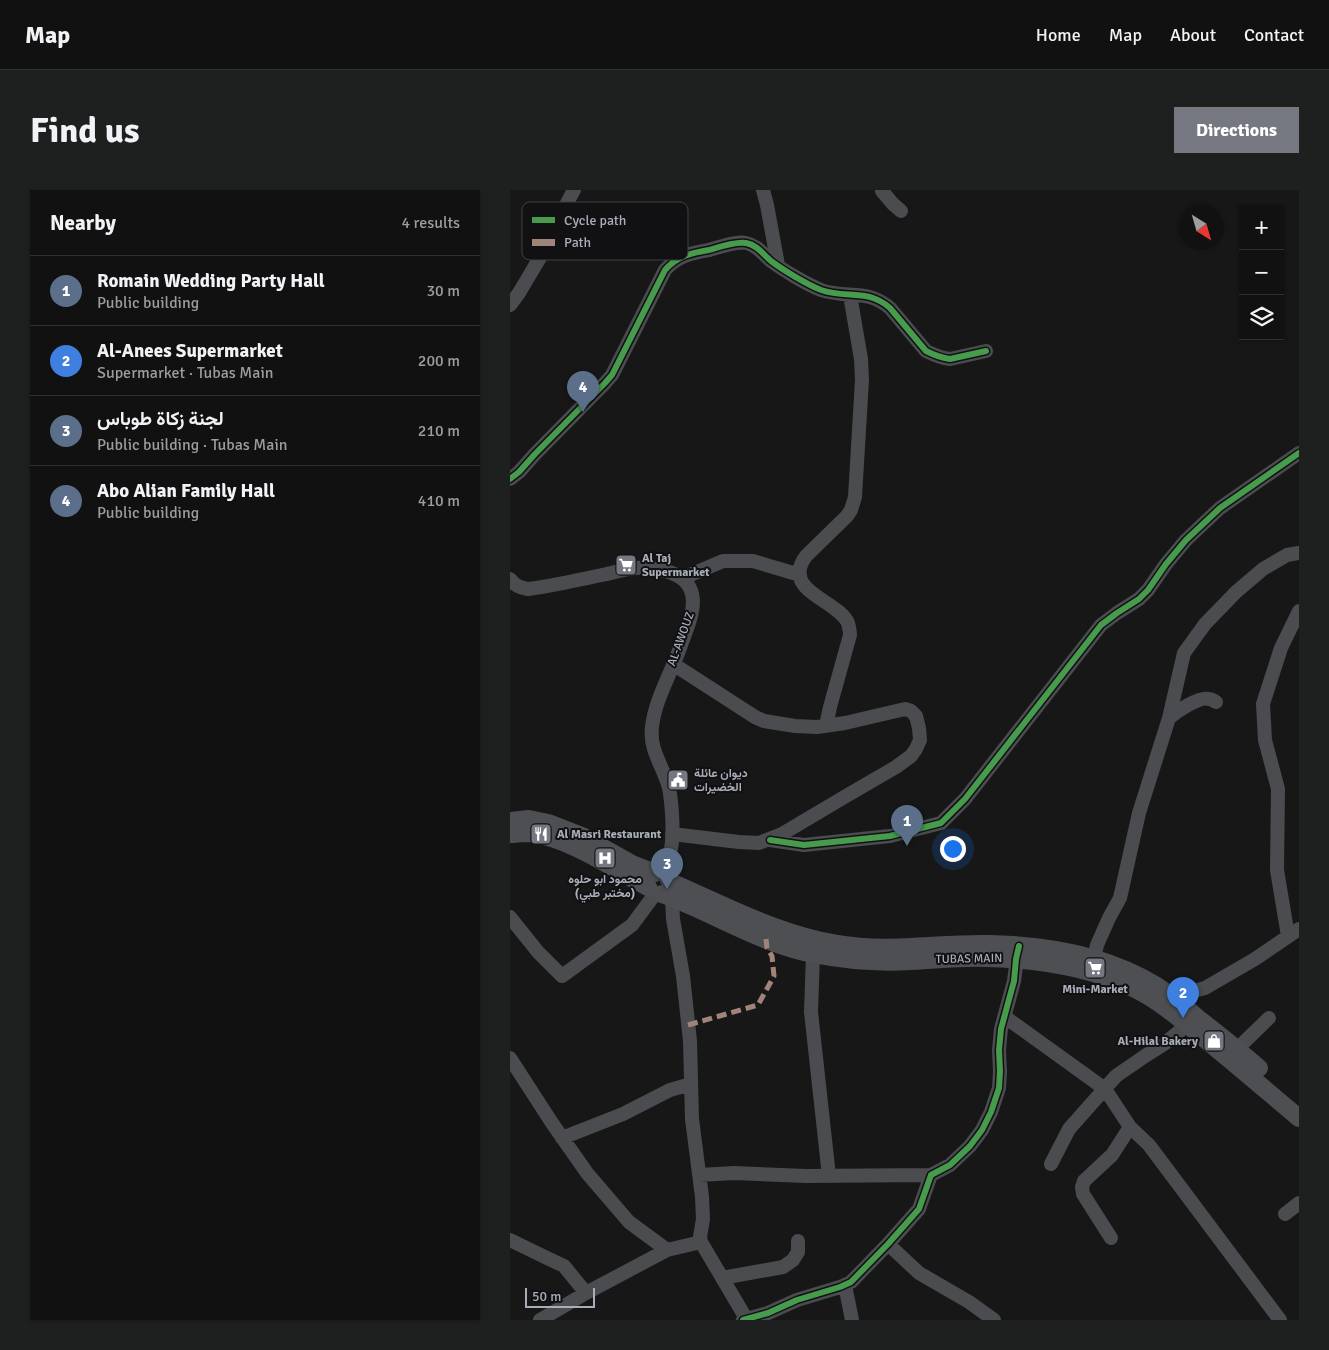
<!DOCTYPE html>
<meta charset="utf-8">
<style>
:root{--surface:#111;--page:#1e1f1f;--text:#f1f3f6;--muted:#9c9d9f;--line:#303131;--accent:#757880}
body{margin:0;font-family:Signika,Vazirmatn,sans-serif;background:var(--page);color:var(--text)}
.controls{position:absolute;right:15px;top:15px;display:grid;overflow:hidden;border-radius:0px;box-shadow:0 1px 4px #0004}
.controls button{width:45px;height:45px;display:grid;place-items:center;padding:0;border:0;border-bottom:1px solid var(--line);background:var(--surface);color:var(--text);font:25px sans-serif}
.compass{position:absolute;left:669px;top:15px;width:45px;height:45px;border-radius:50%;background:var(--surface);box-shadow:0 1px 4px #0004;rotate:143deg}
.scale{position:absolute;left:15px;bottom:12px;width:70px;box-sizing:border-box;padding-left:5px;border:2px solid #a8adb8;border-top:0;font-size:14px;line-height:18px;white-space:nowrap;color:#a8adb8;-webkit-text-stroke:4px #111113;paint-order:stroke}
.you{position:absolute;left:442px;top:658px;width:18px;height:18px;margin:-12px;border:4px solid #fff;border-radius:50%;background:#1a73e8;box-shadow:0 0 0 8px #1a73e833}
.badge{display:grid;place-items:center;width:32px;height:32px;border-radius:50%;background:var(--accent);color:#fff;font-size:16px;font-weight:700}
.pin{position:absolute;translate:-50% -41px;filter:drop-shadow(0 1px 2px #0008)}
.pin::after{content:'';position:absolute;top:26px;width:18px;height:15px;background:inherit;clip-path:polygon(0 0,100% 0,50% 100%)}
.list{margin:0;padding:0;list-style:none}
h2{display:flex;justify-content:space-between;align-items:center;height:65px;margin:0;padding:0 20px;font-size:21px}
h2 small{font-size:16px;font-weight:400;color:var(--muted)}
.list li{display:grid;grid-template-columns:32px 1fr auto;gap:15px;align-items:center;box-sizing:border-box;height:70px;padding:0 20px;border-top:1px solid var(--line)}
.list b{display:block;font-size:19px;white-space:nowrap}
.list p{margin:0;font-size:16px;white-space:nowrap;color:var(--muted)}
.list em{font-size:16px;font-style:normal;color:var(--muted)}
.icon{flex:none;width:28px;height:28px;fill:none;stroke:currentColor;stroke-width:2;stroke-linecap:round;stroke-linejoin:round}
.map{position:relative;flex:none;width:789px;height:1130px;overflow:hidden;border-radius:0px}
header{display:flex;align-items:center;gap:30px;box-sizing:border-box;height:70px;padding:0 25px;background:var(--surface);border-bottom:1px solid var(--line)}
header strong{font-size:24px}
nav{display:flex;gap:28px;margin-inline-start:auto;font-size:18px}
.intro{display:flex;align-items:center;justify-content:space-between;box-sizing:border-box;height:120px;padding:0 30px}
h1{margin:0;font-size:35px}
.button{padding:12px 22px;border-radius:0px;background:var(--accent);color:#fff;font-size:18px;font-weight:700}
main{display:flex;gap:30px;padding:0 30px}
aside{flex:1;background:var(--surface);border-radius:0px;box-shadow:0 1px 4px #0004}
.map>svg:first-child{display:block}
</style>
<header>
<strong>Map</strong>
<nav><a>Home</a><a>Map</a><a>About</a><a>Contact</a></nav>
</header>
<div class="intro"><h1>Find us</h1><a class="button">Directions</a></div>
<main>
<aside>
<h2>Nearby<small>4 results</small></h2>
<ul class="list">
<li><span class="badge" style="background:#5c6f8a">1</span><div><b>Romain Wedding Party Hall</b><p>Public building</p></div><em>30 m</em></li>
<li><span class="badge" style="background:#3f7fe0">2</span><div><b>Al-Anees Supermarket</b><p>Supermarket · Tubas Main</p></div><em>200 m</em></li>
<li><span class="badge" style="background:#5c6f8a">3</span><div><b>لجنة زكاة طوباس</b><p>Public building · Tubas Main</p></div><em>210 m</em></li>
<li><span class="badge" style="background:#5c6f8a">4</span><div><b>Abo Alian Family Hall</b><p>Public building</p></div><em>410 m</em></li>
</ul>
</aside>
<div class="map">
<svg width="789" height="1130" viewBox="0 0 789 1130">
<rect width="100%" height="100%" fill="#171717"/>
<g fill="none" stroke-linecap="round" stroke-linejoin="round">
<path stroke="#4b4c50" stroke-width="14" d="M253,0L257,15L268,75
M372,0V1L383,14L391,21
M0,115L9,103L48,37L57,13L64,0
M0,289L9,282L25,264L95,193L102,185L155,80C167,66 181,63 199,60C209,57 226,51 236,53C247,55 253,64 261,71C273,80 296,94 311,100C337,109 357,98 380,118L416,161C424,165 431,168 440,169L476,161
M173,388L213,371H243L290,385
M0,389C4,395 10,398 18,399C43,396 67,390 92,385C103,383 114,379 125,378C145,377 177,381 182,404C186,421 176,440 171,455C162,482 145,509 142,537C139,561 154,577 159,598C162,614 164,643 161,659C159,667 154,675 151,683
M659,528C666,522 689,506 699,509C702,509 704,511 706,512
M316,536L320,517L340,445C340,441 339,437 338,433C328,410 270,401 296,366L337,326L341,320L345,307L352,190L351,169L340,105
M162,644L229,652L249,653L272,644L336,606L386,577L401,566L406,559L410,550L409,538L406,526L401,521L395,519L335,533L307,537L285,536L254,531L245,527L163,474
M260,650L294,655L380,646L431,633L455,609L591,435L607,423L629,409L638,400L656,374L676,350L710,318L789,263
M162,708L163,729L173,786L180,851L182,929L192,1007L193,1029L190,1047L191,1052L237,1130
M0,727L28,762L52,786L122,735L145,704
M778,746L767,680L768,599L755,550L753,514L771,458L789,421
M303,764L301,822L319,986
M584,769L587,755L599,728L610,708L629,623L659,528L674,463L695,434L726,402L753,379L777,365L789,363
M658,812L662,807L695,798L745,769L789,739
M495,827L595,899L620,937L602,965L574,991L572,997L573,1004L601,1048
M727,859L759,828
M0,868L42,933L77,983L119,1032L157,1060
M620,937L639,955L770,1130
M52,948L113,924L160,900L181,894
M541,974L559,939L606,886L635,866L654,854L677,835
M189,985L224,983L296,986L421,985
M775,1024L789,1013
M0,1050L37,1068L54,1076L76,1103
M378,1054L409,1083L459,1112L484,1130
M212,1088L273,1077L283,1070L288,1062V1051
M335,1095L342,1130
M30,1130L76,1103L157,1060L191,1052
M233,1130L258,1123L287,1110L330,1097L341,1092L378,1054L409,1019L421,985L440,975L460,956L472,940L481,922L489,898L490,881L489,860L491,839L504,791L508,761"/>
<path stroke="#4d4f52" stroke-width="18" d="M0,631L19,629L38,633L74,647L124,675L145,683
M0,644C5,644 10,643 15,643C53,644 104,679 138,697
M159,690L165,694C218,717 270,745 327,754C377,763 428,753 478,754C535,755 596,765 645,795C661,805 676,818 690,830C710,845 729,861 749,878
M152,704C202,722 249,753 303,764C334,770 368,773 400,771C425,770 450,767 476,768C525,769 577,776 623,798C650,811 673,831 696,850C728,876 758,902 789,928"/>
<path stroke="#a18479" stroke-width="5" stroke-dasharray="10 5" stroke-linecap="butt" d="M178,835L248,815L264,786L262,766L257,758L256,749"/>
<g stroke="#111113" stroke-width="9">
<path id="cycleway" d="M0,289L9,282L25,264L95,193L102,185L155,80C167,66 181,63 199,60C209,57 226,51 236,53C247,55 253,64 261,71C273,80 296,94 311,100C337,109 357,98 380,118L416,161C424,165 431,168 440,169L476,161
M260,650L294,655L380,646L431,633L455,609L591,435L607,423L629,409L638,400L656,374L676,350L710,318L789,263
M233,1130L258,1123L287,1110L330,1097L341,1092L378,1054L409,1019L421,985L440,975L460,956L472,940L481,922L489,898L490,881L489,860L491,839L504,791L506,769L509,756"/>
</g>
<use href="#cycleway" stroke="#469c4c" stroke-width="6"/>
</g>
<defs>
<g id="supermarket-square" transform="scale(1.125)"><rect x="-9" y="-9" width="18" height="18" rx="4" fill="#757880" stroke="#111113"/><path d="M-6-5.5h2.5l.6 2H6L4.5 2H-2.5L-4.4-4H-6ZM-1.5 3.2a1.3 1.3 0 1 0 .1 0ZM3 3.2a1.3 1.3 0 1 0 .1 0Z" fill="#fff"/></g>
<g id="civic-square" transform="scale(1.125)"><rect x="-9" y="-9" width="18" height="18" rx="4" fill="#757880" stroke="#111113"/><path d="M-.6-6.5H3V-4.5H.6V-3L4-1V1h2V6H-6V1h2V-1L-.6-3ZM-1.2 2.5V6h2.4V2.5Z" fill="#fff"/></g>
<g id="restaurant-square" transform="scale(1.125)"><rect x="-9" y="-9" width="18" height="18" rx="4" fill="#757880" stroke="#111113"/><path d="M-5-6h1v4h1v-4h1v4h1v-4h1v5L-1.5 .5V6h-2V.5L-5-1ZM5-6V6H3V1.5H1.5Q1.5-4 5-6Z" fill="#fff"/></g>
<g id="hospital-square" transform="scale(1.125)"><rect x="-9" y="-9" width="18" height="18" rx="4" fill="#757880" stroke="#111113"/><path d="M-5-5h3v3.5h4V-5h3V5h-3V1.5h-4V5h-3Z" fill="#fff"/></g>
<g id="shop-square" transform="scale(1.125)"><rect x="-9" y="-9" width="18" height="18" rx="4" fill="#757880" stroke="#111113"/><path d="M-5-2.5h2.3a2.7 3.5 0 0 1 5.4 0H5L5.5 6h-11ZM-1.5-2.5h3a1.5 2.3 0 0 0-3 0Z" fill="#fff"/></g>
</defs>
<g fill-rule="evenodd">
<use href="#supermarket-square" x="116" y="375"/>
<use href="#civic-square" x="168" y="590"/>
<use href="#restaurant-square" x="31" y="644"/>
<use href="#hospital-square" x="95" y="668"/>
<use href="#supermarket-square" x="585" y="778"/>
<use href="#shop-square" x="704" y="851"/>
</g>
<g text-anchor="middle" dominant-baseline="central" stroke-width="4" stroke-linejoin="round" paint-order="stroke">
<g font-size="12" font-weight="bold" fill="#a8adb8" stroke="#111113" text-anchor="start">
<text x="132" y="368">Al Taj<tspan x="132" dy="14">Supermarket</tspan></text>
<text x="184" y="583">ديوان عائلة<tspan x="184" dy="14">الخضيرات</tspan></text>
<text x="47" y="644">Al Masri Restaurant</text>
<text x="95" y="689" text-anchor="middle">محمود ابو حلوه<tspan x="95" dy="14">(مختبر طبي)</tspan></text>
<text x="585" y="799" text-anchor="middle">Mini-Market</text>
<text x="688" y="851" text-anchor="end">Al-Hilal Bakery</text>
</g>
<g font-size="12" fill="#a8adb8" stroke="#111113">
<text transform="translate(171 449) rotate(-70)">AL-AWOUZ</text>
<text transform="translate(459 769) rotate(-1)">TUBAS MAIN</text>
</g>
</g>
<rect x="12" y="12" width="166" height="58" rx="8" fill="#111113" stroke="#3e4045" stroke-width="1"/>
<rect x="22" y="27" width="23" height="6" fill="#469c4c"/>
<rect x="22" y="49" width="23" height="7" fill="#a18479"/>
<g font-size="14" fill="#a8adb8">
<text x="54" y="35">Cycle path</text>
<text x="54" y="57">Path</text>
</g>
</svg>
<div class="controls">
<button>+</button>
<button>−</button>
<button><svg class="icon" aria-label="layers" viewBox="0 0 24 24"><path d="M12 4l9 5-9 5-9-5zM3 14l9 5 9-5"/></svg></button>
</div>
<svg class="compass" viewBox="-18 -18 36 36"><path d="M0-13l5 13h-10z" fill="#e53935"/><path d="M0 13l5-13h-10z" fill="#9c9d9f"/></svg>
<div class="scale">50 m</div>
<div class="you"></div>
<div class="pin badge" style="left:397px;top:656px;background:#5c6f8a">1</div>
<div class="pin badge" style="left:673px;top:828px;background:#3f7fe0">2</div>
<div class="pin badge" style="left:157px;top:699px;background:#5c6f8a">3</div>
<div class="pin badge" style="left:73px;top:222px;background:#5c6f8a">4</div>
</div>
</main>
